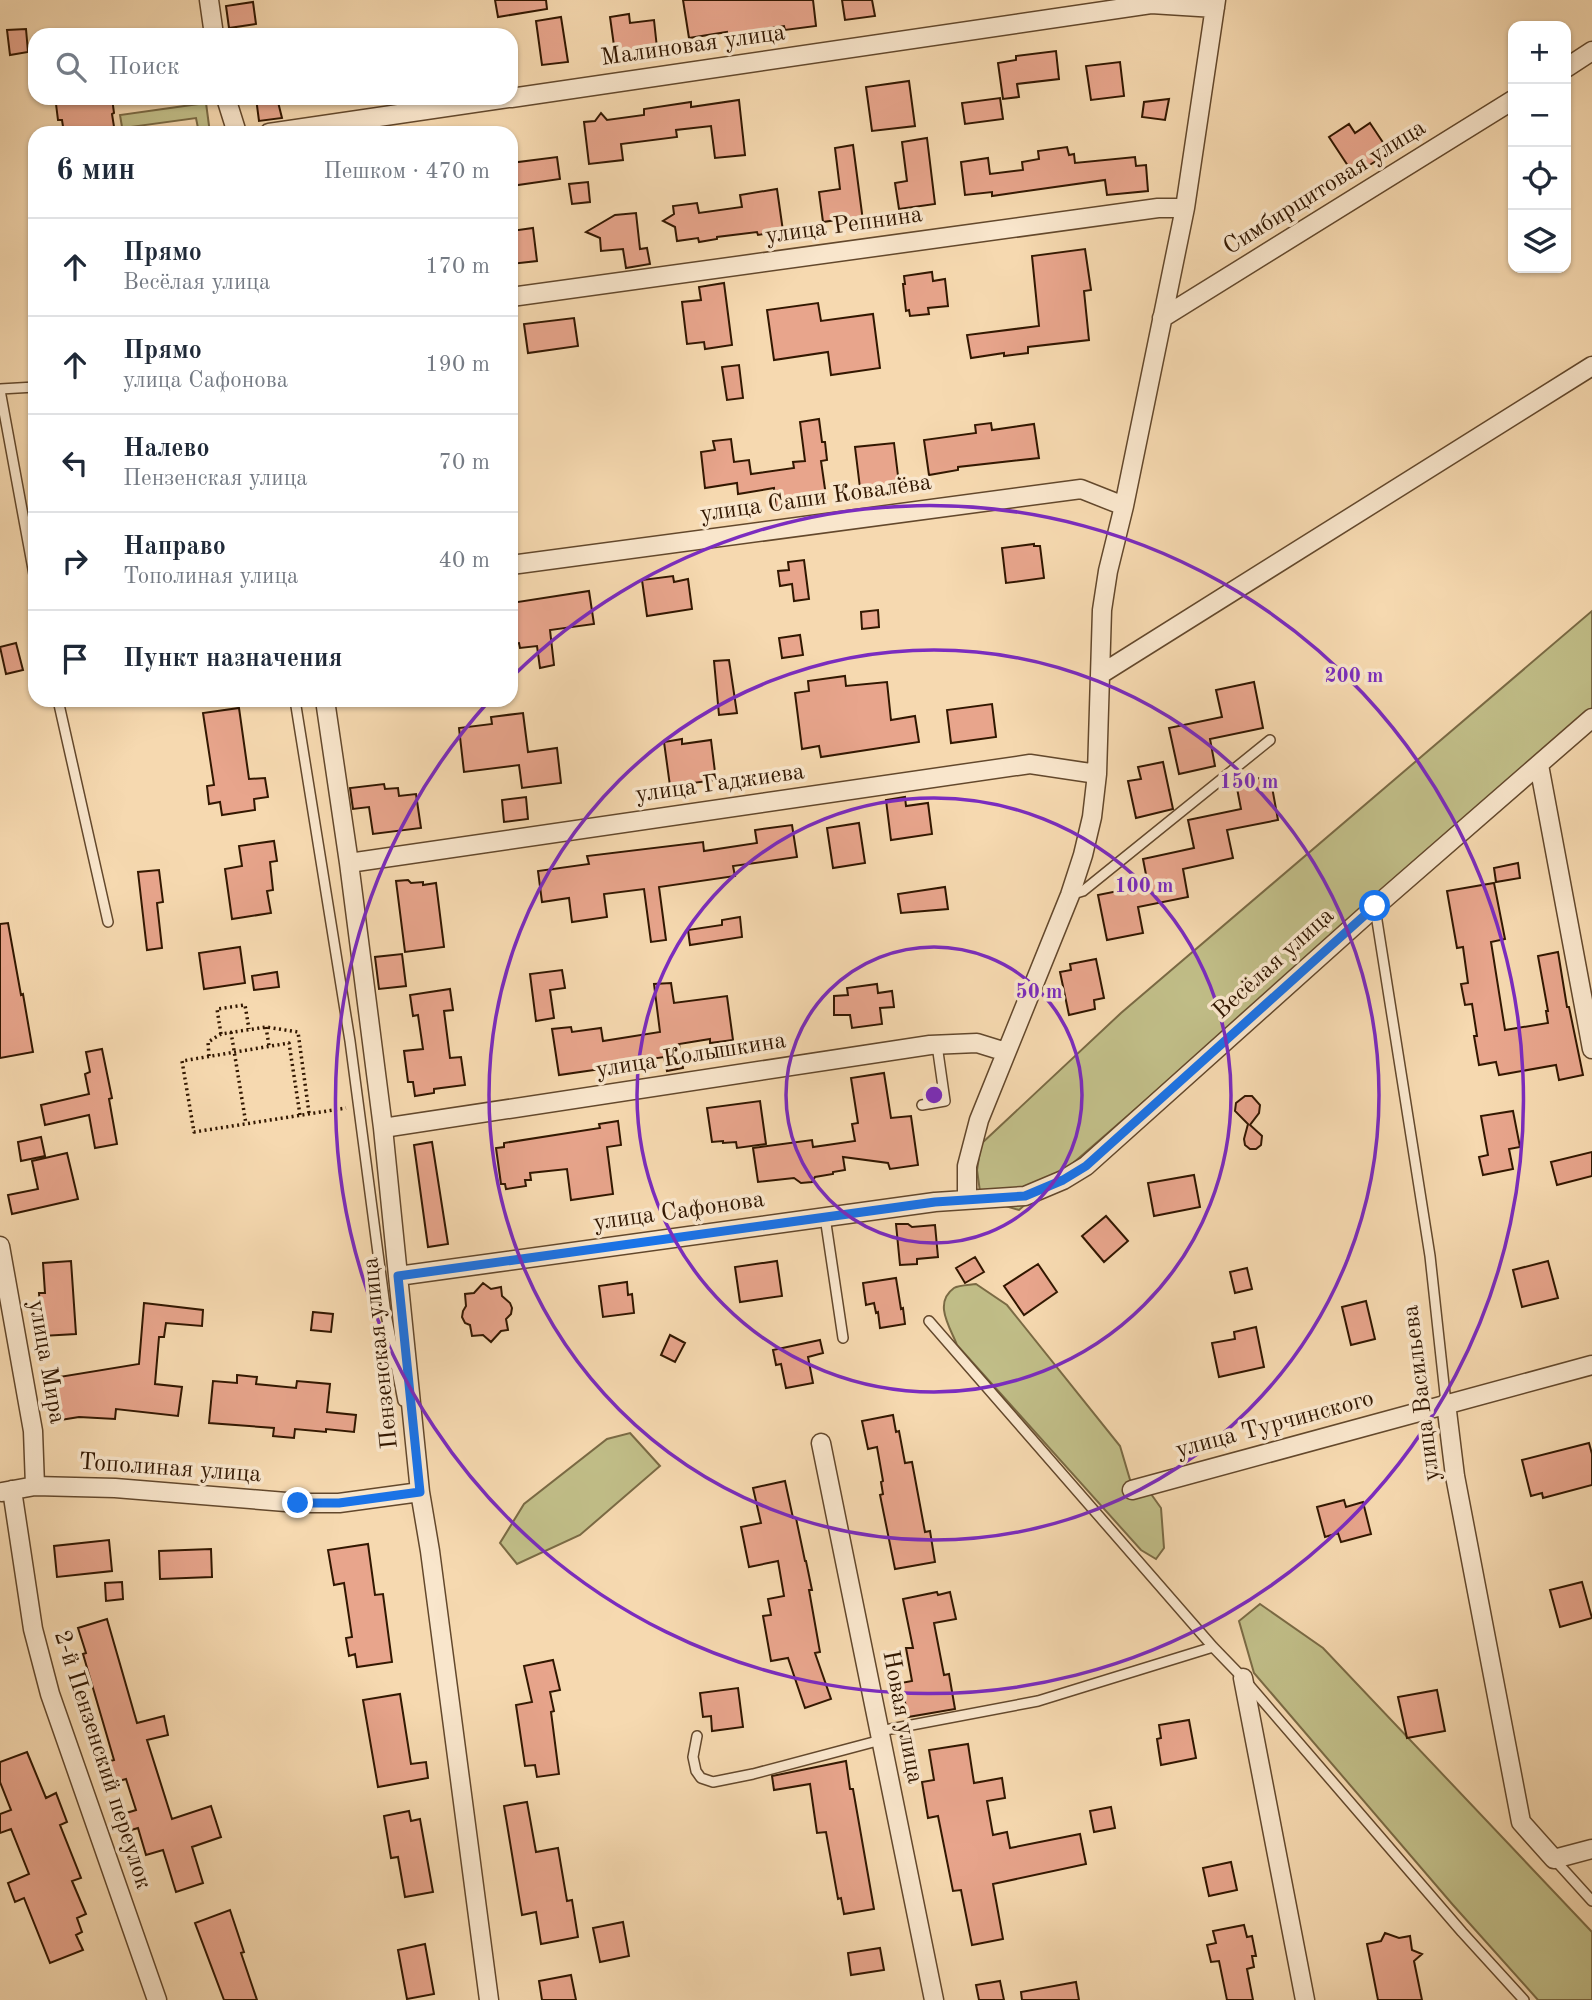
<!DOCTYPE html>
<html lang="ru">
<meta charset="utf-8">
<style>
:root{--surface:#fff;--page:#f6f6f7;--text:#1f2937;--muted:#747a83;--line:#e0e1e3}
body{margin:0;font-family:"Old Standard TT",serif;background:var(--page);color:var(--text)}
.controls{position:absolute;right:21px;top:21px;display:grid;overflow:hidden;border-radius:14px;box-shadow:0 2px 5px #0004}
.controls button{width:63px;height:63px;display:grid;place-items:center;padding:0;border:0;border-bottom:2px solid var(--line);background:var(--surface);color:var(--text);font:35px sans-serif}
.stop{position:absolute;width:21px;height:21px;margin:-16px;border:5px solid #1a73e8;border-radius:50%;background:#fff}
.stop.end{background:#1a73e8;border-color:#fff;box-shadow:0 2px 7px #0008}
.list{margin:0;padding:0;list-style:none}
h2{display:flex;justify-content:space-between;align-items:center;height:91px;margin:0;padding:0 28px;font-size:30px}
h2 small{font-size:23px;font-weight:400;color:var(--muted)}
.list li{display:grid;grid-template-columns:46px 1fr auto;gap:21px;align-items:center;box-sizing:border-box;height:98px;padding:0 28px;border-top:2px solid var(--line)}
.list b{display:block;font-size:26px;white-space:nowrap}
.list p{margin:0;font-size:23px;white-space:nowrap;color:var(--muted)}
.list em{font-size:23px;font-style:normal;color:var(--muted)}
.icon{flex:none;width:38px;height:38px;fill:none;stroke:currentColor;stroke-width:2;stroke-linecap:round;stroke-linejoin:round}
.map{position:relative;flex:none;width:1592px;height:2000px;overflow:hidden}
.search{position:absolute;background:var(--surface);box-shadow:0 2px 5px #0004;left:28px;top:28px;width:490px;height:77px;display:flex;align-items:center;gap:18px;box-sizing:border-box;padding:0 24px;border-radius:21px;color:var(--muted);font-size:26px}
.panel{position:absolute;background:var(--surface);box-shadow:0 2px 5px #0004;left:28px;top:126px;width:490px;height:581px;border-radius:21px}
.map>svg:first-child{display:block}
</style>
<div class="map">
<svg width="1592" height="2000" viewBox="0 0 1592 2000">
<rect width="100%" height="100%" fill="#f6d9b0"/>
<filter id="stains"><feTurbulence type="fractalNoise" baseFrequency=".00286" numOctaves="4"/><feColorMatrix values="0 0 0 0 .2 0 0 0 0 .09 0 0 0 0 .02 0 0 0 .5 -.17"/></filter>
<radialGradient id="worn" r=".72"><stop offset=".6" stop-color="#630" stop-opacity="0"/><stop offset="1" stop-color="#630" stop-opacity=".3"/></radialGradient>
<path fill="#c1be88" stroke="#7a6a44" stroke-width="2" d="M206,103L210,133H199L196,118L130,127V133H123L120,115Z
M1592,611V713L1019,1210L981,1199L977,1170L981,1144L1121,1013Z
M976,1284L1007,1305L1120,1446L1131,1483L1151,1494L1161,1508L1164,1548L1156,1559L1141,1550L957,1345C950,1327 933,1303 954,1288C959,1285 970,1285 976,1284Z
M630,1433L660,1466L580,1535L517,1564L500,1543L524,1504L607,1439Z
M1260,1604L1323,1648L1592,1932V2000H1538L1453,1905L1254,1673L1239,1621Z"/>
<path fill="#e8a58c" stroke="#321700" stroke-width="2" d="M495,0H546L547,9L498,17Z
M683,0H813L816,26L785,30L784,26L751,31L753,45L729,48L727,32L689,38Z
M842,0H872L875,16L845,20Z
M253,2L256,24L229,28L226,6Z
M629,14L630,23L654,20L657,48L615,53L610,17Z
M561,17L568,62L542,65L536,21Z
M26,29L28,52L10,55L7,30Z
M1056,51L1059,79L1017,84L1019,97L1003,99L998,63L1016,60V56Z
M1120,62L1124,96L1091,100L1086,66Z
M909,81L915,126L872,131L866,87Z
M57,98H112L114,113L112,114L115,133H64L62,120H58L56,104H58Z
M256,98H277L282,118L259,121Z
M1000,98L1003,119L965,124L962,103Z
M1169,99L1165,120L1142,117L1144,102Z
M739,100L745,155L715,158L711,126L676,130L677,137L621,144L623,160L589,164L584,122L595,121L601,113L607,120L644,115V109L691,102V107Z
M1370,123L1388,150L1375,159L1376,161L1354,175L1329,137L1349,124L1355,133Z
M927,138L935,204L899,209L895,183L907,181L902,142Z
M853,145L863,221L844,224L843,219L823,222L819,192L840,189L835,148Z
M1067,147L1069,155L1074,154L1075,163L1135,157L1136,166L1146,165L1148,191L1107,195L1105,180L992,196V192L965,195L961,162L988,158L990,174L1023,170L1022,162L1039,159L1038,151Z
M557,157L560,179L511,186V163Z
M588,182L590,202L572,204L569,184Z
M777,189L783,231L758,235L757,232L717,237V239L699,242L698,238L677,241L675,227L663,221L674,214L673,206L697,203L699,213L742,207L740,195Z
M636,213L640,249L647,248L650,264L626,268L623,249L601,251L600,238L586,232L615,215Z
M533,228L537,261L511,264V231Z
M1085,249L1091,290L1084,291L1089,340L1028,347V353L1004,356V353L971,358L967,335L1039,326L1032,256Z
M932,272L933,281L945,279L948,306L928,308L929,314L910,316L909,310L906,311L903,284H905L904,276Z
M724,283L732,345L705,349L704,342L687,344L682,302L701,300L699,287Z
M818,303L821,321L873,314L880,368L831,375L828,352L774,360L767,310Z
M574,318L578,346L528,353L524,324Z
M739,365L743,398L727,400L722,367Z
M819,419L822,442H825L827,460L821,461L827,503L776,510L774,488L738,494L737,483L705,488L701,452L715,450L713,441L731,439L734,462L749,460L751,474L794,468L793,462L805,461L800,422Z
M991,423L992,430L1034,424L1039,458L958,467V470L929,475L924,440L976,433L975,425Z
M894,443L899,484L860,488L855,447Z
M1034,544V546H1040L1044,578L1006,583L1002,548Z
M804,560L809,599L794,601L792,584L780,586L778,571L789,570L788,562Z
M673,576L674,582L688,579L692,609L647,616L642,580Z
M589,591L594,624L550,630L554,665L540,668L537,646L520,648L519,643L511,644V603Z
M878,610L879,627L862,629L861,612Z
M800,635L803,655L782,658L779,638Z
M16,643L23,670L6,674L0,647Z
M729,660L737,713L719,715L714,661Z
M845,676L846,686L887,682L891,720L915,716L919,742L821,757L819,746L802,749L795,693L809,691L808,681Z
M1254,682L1263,728L1210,739L1215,766L1179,774L1169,728L1222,717L1216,690Z
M992,704L996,737L951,743L947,710Z
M239,708L249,779L265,778L268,797L254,799L255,810L222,815L220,802L209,804L207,786L214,785L203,713Z
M523,713L528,752L557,748L561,783L522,788L519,765L464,772L459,728L492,724L491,717Z
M682,739V744L711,740L716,780L670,786L664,742Z
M1163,762L1173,809L1136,818L1128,781L1141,779L1138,767Z
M1270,776L1278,820L1227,830L1233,858L1183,869L1188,897L1138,907L1143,933L1107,940L1098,895L1148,885L1143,859L1194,848L1188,820L1241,809L1236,783Z
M384,784L385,789L398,788L399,796L416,794L421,828L373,834L369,807L353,809L350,788Z
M526,797L528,819L504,822L502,800Z
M905,797L906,806L928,803L932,834L891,840L886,800Z
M859,823L865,863L833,868L827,828Z
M792,825L797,857L733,866L735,876L659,887L666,940L651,942L644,889L604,894L607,917L572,922L569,898L542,902L538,871L589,864L587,856L703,842L704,851L757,843L755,830Z
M274,841L277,861L270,862L273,890L267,891L271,913L232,919L225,869L242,866L239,846Z
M1518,863L1520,878L1496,882L1494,868Z
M159,870L163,902L157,903L162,948L147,950L138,872Z
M408,880L411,883L423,882V885L436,883L444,947L405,952L396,881Z
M1494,883L1505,939L1491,942L1505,1030L1548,1023L1546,1011H1548L1538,956L1558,952L1567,1007H1569L1583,1075L1559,1080L1556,1065L1499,1075L1496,1062L1479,1065L1474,1036H1477L1472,1004L1465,1005L1461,984L1468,983L1463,947L1457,948L1447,891Z
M945,887L948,909L901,913L898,894Z
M740,917L742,937L690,945L688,930L722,925V920Z
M8,923L21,995L23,994L33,1052L0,1058V924Z
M240,947L245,983L204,989L199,953Z
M402,954L406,986L379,989L375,957Z
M1096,959L1104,998L1094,1000L1095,1009L1069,1015L1060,972L1071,970L1070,964Z
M562,970L565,988L550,990L554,1018L536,1021L530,974Z
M277,972L279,987L254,990L252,976Z
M671,983L674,1003L727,996L733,1040L710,1043V1039L679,1044L683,1068L667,1071L664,1057L629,1062V1065L559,1075L552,1029L571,1027L572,1032L601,1028L603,1041L660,1032L654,984Z
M877,984L878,993L892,991L894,1007L880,1008L882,1024L852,1028L850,1015H834V996L848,995L847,988Z
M450,989L453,1010L444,1011L450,1058L461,1057L465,1085L434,1089V1093L415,1096L413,1082H408L404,1051L423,1049L418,1015L413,1016L410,995Z
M102,1049L112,1098L109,1099L117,1144L95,1148L89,1115L45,1125L41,1105L89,1094L85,1074L90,1072L86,1052Z
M884,1073L891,1118L911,1116L918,1165L890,1169L888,1163L843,1157L845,1170L833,1172V1174L815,1177L812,1182L801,1183L794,1178L758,1182L753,1148L812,1140L813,1147L855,1141L852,1124L858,1123L851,1078Z
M1245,1096H1252L1260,1105L1259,1113L1250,1125L1262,1136L1261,1145L1256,1149H1250L1245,1145L1244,1139L1248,1124L1235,1111L1236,1103Z
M760,1101L766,1144L737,1148L736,1142L723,1143V1141L712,1142L707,1108Z
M1513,1111L1520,1147L1509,1149L1513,1169L1483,1175L1479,1157L1488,1155L1481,1116Z
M618,1121L621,1145L607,1147L613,1194L571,1200L567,1169L530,1173L531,1180H525L526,1186L506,1189L505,1184H501L496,1148L504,1147V1143L600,1128L599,1124Z
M41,1137L45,1156L21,1161L18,1142Z
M432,1142L448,1244L428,1247L414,1145Z
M1592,1152V1176L1557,1185L1551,1162Z
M67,1153L78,1199L12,1214L8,1195L38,1189L32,1161Z
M1194,1175L1200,1207L1154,1216L1148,1183Z
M1106,1216L1128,1241L1104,1262L1082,1236Z
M896,1224H908L912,1227L935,1225L938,1257L917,1259V1264L900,1265Z
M975,1257L984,1272L965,1283L956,1268Z
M71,1261L76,1334L42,1336L39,1293H45L43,1263Z
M777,1261L782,1296L740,1302L735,1267Z
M1548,1261L1558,1298L1522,1307L1513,1270Z
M1038,1264L1057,1292L1024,1315L1004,1286Z
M1247,1268L1252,1289L1235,1293L1230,1272Z
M896,1278L901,1309L903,1308L905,1324L880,1328L878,1312L876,1313L874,1303L866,1305L863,1283Z
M627,1282L628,1295L632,1294L634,1313L603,1317L599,1286Z
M483,1283L491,1289L501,1287L502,1296L510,1303L512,1308L511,1314L506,1319L508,1330L501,1331L491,1342L483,1335L472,1336L470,1325L465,1323L462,1317L463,1311L466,1306L465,1294L474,1293Z
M1366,1301L1375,1339L1351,1345L1342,1307Z
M144,1303L203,1310L202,1326L166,1323L164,1337H159L155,1384L182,1387L178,1416L116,1409L115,1419L79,1417L54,1421L47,1379L139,1364Z
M313,1312L333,1314L331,1332L311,1330Z
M1256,1327L1264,1367L1219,1377L1212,1343L1235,1339L1234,1332Z
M670,1335L685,1343L675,1362L661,1355Z
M820,1340L823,1353L808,1357L813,1383L786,1388L781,1364L776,1365L773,1350Z
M237,1375L257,1377L256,1384L296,1388L297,1381L330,1384L327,1412L356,1415L354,1432L326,1429V1432L295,1429L294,1438L273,1436L274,1428L209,1423L213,1381L237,1383Z
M893,1415L896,1432L899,1431L905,1463L912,1462L925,1532L930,1531L935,1562L895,1569L880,1495L883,1494L881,1482L883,1481L877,1447L868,1449L862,1421Z
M1589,1443L1592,1454V1485L1543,1498L1542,1493L1531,1496L1522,1460Z
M785,1481L793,1518H796L805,1561H806L812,1590H809L820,1652L815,1653L831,1699L805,1708L788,1658L771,1661L763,1616L771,1615L768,1599L784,1596L778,1561L749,1567L741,1527L761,1523L753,1488Z
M1344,1500L1346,1507L1363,1502L1371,1534L1341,1542L1338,1533L1325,1537L1317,1507Z
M109,1540L112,1571L57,1577L54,1546Z
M368,1544L375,1595L383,1594L392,1662L357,1667L355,1654L349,1656L346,1638L352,1637L344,1583L334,1585L328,1550Z
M211,1549L212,1577L160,1579L159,1551Z
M122,1582L123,1599L106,1601L105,1583Z
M1582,1582L1592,1618L1560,1627L1550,1590Z
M937,1592L938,1595L950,1592L956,1619L934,1623L944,1675L949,1674L955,1709L908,1717L901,1683L912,1681L906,1648H913L903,1599Z
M107,1619L137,1723L164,1716L168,1735L147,1740L172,1819L211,1806L221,1837L192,1847L203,1883L176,1892L163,1850L146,1855L138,1828L128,1831L123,1814L136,1810L126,1779L108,1784L102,1763L114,1760L83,1654L86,1653L78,1628Z
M553,1660L560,1690L550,1692L554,1711L551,1712L559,1774L537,1777L535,1765L525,1766L516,1705L532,1702L524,1666Z
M738,1688L743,1727L712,1731L711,1716L703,1717L700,1693Z
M1437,1690L1445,1731L1407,1738L1398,1697Z
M400,1694L411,1764L426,1762L428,1778L378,1787L363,1700Z
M1189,1720L1196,1758L1161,1765L1157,1739L1161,1738L1159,1725Z
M968,1744L974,1783L1002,1778L1005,1798L987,1801L993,1835L1007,1832L1010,1848L1080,1834L1086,1864L993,1884L1003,1939L972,1945L961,1890L953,1891L938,1816L928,1818L922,1782L934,1780L929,1750Z
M27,1752L46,1798L56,1793L67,1822L60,1825L81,1878L72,1881L86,1914L77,1918L82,1932L76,1935L83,1950L50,1963L24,1898L15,1902L8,1883L29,1874L11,1829L0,1833V1814L11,1810L0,1782V1762Z
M846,1761L850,1789H853L874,1909L844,1914L841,1898L838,1899L826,1832L817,1833L810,1784L774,1790L772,1776Z
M527,1802L536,1852L558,1848L567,1901L572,1900L578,1937L541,1944L536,1912L522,1915L504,1806Z
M1111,1807L1115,1828L1094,1832L1090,1811Z
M409,1811L411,1821L420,1819L433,1892L405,1897L398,1857L391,1858L384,1816Z
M1231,1862L1237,1890L1209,1896L1203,1868Z
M230,1910L244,1952L241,1953L257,2000H224L195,1923Z
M623,1922L629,1956L600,1962L593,1928Z
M1244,1925L1247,1937L1252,1936L1256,1956H1252L1254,1967L1247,1969L1253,2000H1227L1219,1961L1211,1962L1207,1945L1216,1943L1213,1931Z
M1385,1933L1399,1938L1410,1936L1412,1950L1422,1954L1414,1961L1422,2000H1378L1367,1944L1381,1941Z
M425,1944L434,1994L407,1999L398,1950Z
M880,1948L884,1970L851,1975L848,1953Z
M571,1975L576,2000H542L539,1981Z
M1000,1981L1004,2000H979L976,1985Z
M1076,1982L1079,2000H1022L1021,1992Z"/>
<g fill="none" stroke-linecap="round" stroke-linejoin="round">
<g stroke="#63482c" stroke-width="12">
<path id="service" d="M125,98H134
M0,389L35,387
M0,390L35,580
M58,700L108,922
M295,700L350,1041L386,1314L403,1401
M1070,895L1083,891L1270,740
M1375,908L1430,1256L1446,1403
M922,1105L945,1101L937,1045
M825,1217L843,1338
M929,1321L1213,1647L1243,1678L1462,1932L1524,2000
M880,1731L1038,1701L1213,1647
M697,1736L693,1757L696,1771L701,1778L713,1782L753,1774L881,1740
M1554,1859L1592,1901"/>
</g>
<g stroke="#63482c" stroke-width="21">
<path id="minor" d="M209,0L214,35
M1566,68L1592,51
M226,98L237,133
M511,98L1151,4L1215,8
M269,133L508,98
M511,297L1158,208H1185
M1162,318L1513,100
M511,565L1081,489L1124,506
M1101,674L1592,366
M325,700L349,863L383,1128L420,1492L430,1551L489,2000
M1539,765L1592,1049
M349,863L1030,764L1097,774
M383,1128L930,1045L977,1043L1006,1052
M967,1199V1166L979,1120L1070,895L1083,855L1092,817L1097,774L1102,610L1108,571L1124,506L1185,208L1216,0
M0,1246L33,1431L35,1486
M398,1276L935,1202L1025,1196L1063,1180L1086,1166L1375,907L1592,718
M1446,1403L1455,1476L1521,1822L1554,1859L1592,1849
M821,1443L934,2000
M12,1490L33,1629L50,1694L157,2000
M1132,1490L1592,1365
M2,1492L35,1486L115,1488L298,1503H339L420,1492
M1243,1678L1305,2000"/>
</g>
<path stroke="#321700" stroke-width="3.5" stroke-dasharray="2 3.5" stroke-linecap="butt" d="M266,1027L269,1046
M231,1032L246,1124
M221,1034L217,1009L245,1005L249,1029
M209,1056L208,1042L221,1034L266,1027L298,1032L309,1113
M300,1115L289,1043L182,1061L194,1132C245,1124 296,1116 346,1108"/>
<use href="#service" stroke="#f9e6cc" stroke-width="9"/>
<use href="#minor" stroke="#f9e6cc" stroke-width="18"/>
</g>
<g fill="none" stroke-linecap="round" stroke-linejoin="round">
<path stroke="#1a73e8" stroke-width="9" d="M298,1503H339L420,1492L398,1276L935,1202L1025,1196L1063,1180L1086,1166L1375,906"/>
</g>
<g fill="none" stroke="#7b2cbf" stroke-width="3.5">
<circle cx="934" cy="1095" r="148"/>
<circle cx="934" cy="1095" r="297"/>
<circle cx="934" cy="1095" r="445"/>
<path d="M514 675A594 594 0 1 1 489 701"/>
</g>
<g text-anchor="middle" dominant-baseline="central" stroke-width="7" stroke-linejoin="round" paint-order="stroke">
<g font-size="24" fill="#321700" stroke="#f9e6cc">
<text transform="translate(693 46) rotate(-8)">Малиновая улица</text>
<text transform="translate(1325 188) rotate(-32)">Симбирцитовая улица</text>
<text transform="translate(844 226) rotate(-8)">улица Репнина</text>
<text transform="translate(816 499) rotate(-8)">улица Саши Ковалёва</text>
<text transform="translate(720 784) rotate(-8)">улица Гаджиева</text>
<text transform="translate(1274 964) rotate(-42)">Весёлая улица</text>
<text transform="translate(691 1056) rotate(-9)">улица Колышкина</text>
<text transform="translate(679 1212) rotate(-8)">улица Сафонова</text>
<text transform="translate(381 1353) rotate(-96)">Пензенская улица</text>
<text transform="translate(46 1362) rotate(80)">улица Мира</text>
<text transform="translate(1422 1393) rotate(-97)">улица Васильева</text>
<text transform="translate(1275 1425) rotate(-15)">улица Турчинского</text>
<text transform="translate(170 1469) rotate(4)">Тополиная улица</text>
<text transform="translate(902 1717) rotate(79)">Новая улица</text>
<text transform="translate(102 1760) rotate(72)">2-й Пензенский переулок</text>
</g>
</g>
<circle cx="934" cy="1095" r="10" fill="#7b2cbf" stroke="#f9e6cc" stroke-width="3.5"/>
<g font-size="21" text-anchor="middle" font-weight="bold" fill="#7b2cbf" stroke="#f9e6cc" stroke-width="7" stroke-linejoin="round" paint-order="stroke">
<text x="1354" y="682">200 m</text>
<text x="1249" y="788">150 m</text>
<text x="1144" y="892">100 m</text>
<text x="1039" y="998">50 m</text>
</g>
<rect width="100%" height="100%" filter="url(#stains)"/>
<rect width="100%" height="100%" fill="url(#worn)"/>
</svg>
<div class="controls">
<button>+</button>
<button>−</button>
<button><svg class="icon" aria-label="locate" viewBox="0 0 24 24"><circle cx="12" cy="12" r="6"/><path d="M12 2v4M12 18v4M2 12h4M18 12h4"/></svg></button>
<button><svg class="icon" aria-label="layers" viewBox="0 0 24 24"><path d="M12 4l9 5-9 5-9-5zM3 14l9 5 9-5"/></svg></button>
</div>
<div class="stop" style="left:1375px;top:906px"></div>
<div class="stop end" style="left:298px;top:1503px"></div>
<div class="search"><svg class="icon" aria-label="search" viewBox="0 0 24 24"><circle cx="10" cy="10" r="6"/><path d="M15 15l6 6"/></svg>Поиск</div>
<section class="panel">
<h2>6 мин<small>Пешком · 470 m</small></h2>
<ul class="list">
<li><svg class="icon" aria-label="ahead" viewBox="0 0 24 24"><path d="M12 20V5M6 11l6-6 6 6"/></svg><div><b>Прямо</b><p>Весёлая улица</p></div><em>170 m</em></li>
<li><svg class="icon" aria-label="ahead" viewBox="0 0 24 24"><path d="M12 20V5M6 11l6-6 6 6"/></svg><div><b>Прямо</b><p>улица Сафонова</p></div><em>190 m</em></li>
<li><svg class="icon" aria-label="left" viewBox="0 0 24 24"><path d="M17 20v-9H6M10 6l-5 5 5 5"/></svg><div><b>Налево</b><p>Пензенская улица</p></div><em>70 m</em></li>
<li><svg class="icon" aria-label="right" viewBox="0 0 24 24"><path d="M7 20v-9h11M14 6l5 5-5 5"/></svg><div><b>Направо</b><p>Тополиная улица</p></div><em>40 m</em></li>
<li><svg class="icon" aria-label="arrive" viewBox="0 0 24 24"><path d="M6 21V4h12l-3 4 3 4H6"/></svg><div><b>Пункт назначения</b></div></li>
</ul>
</section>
</div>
